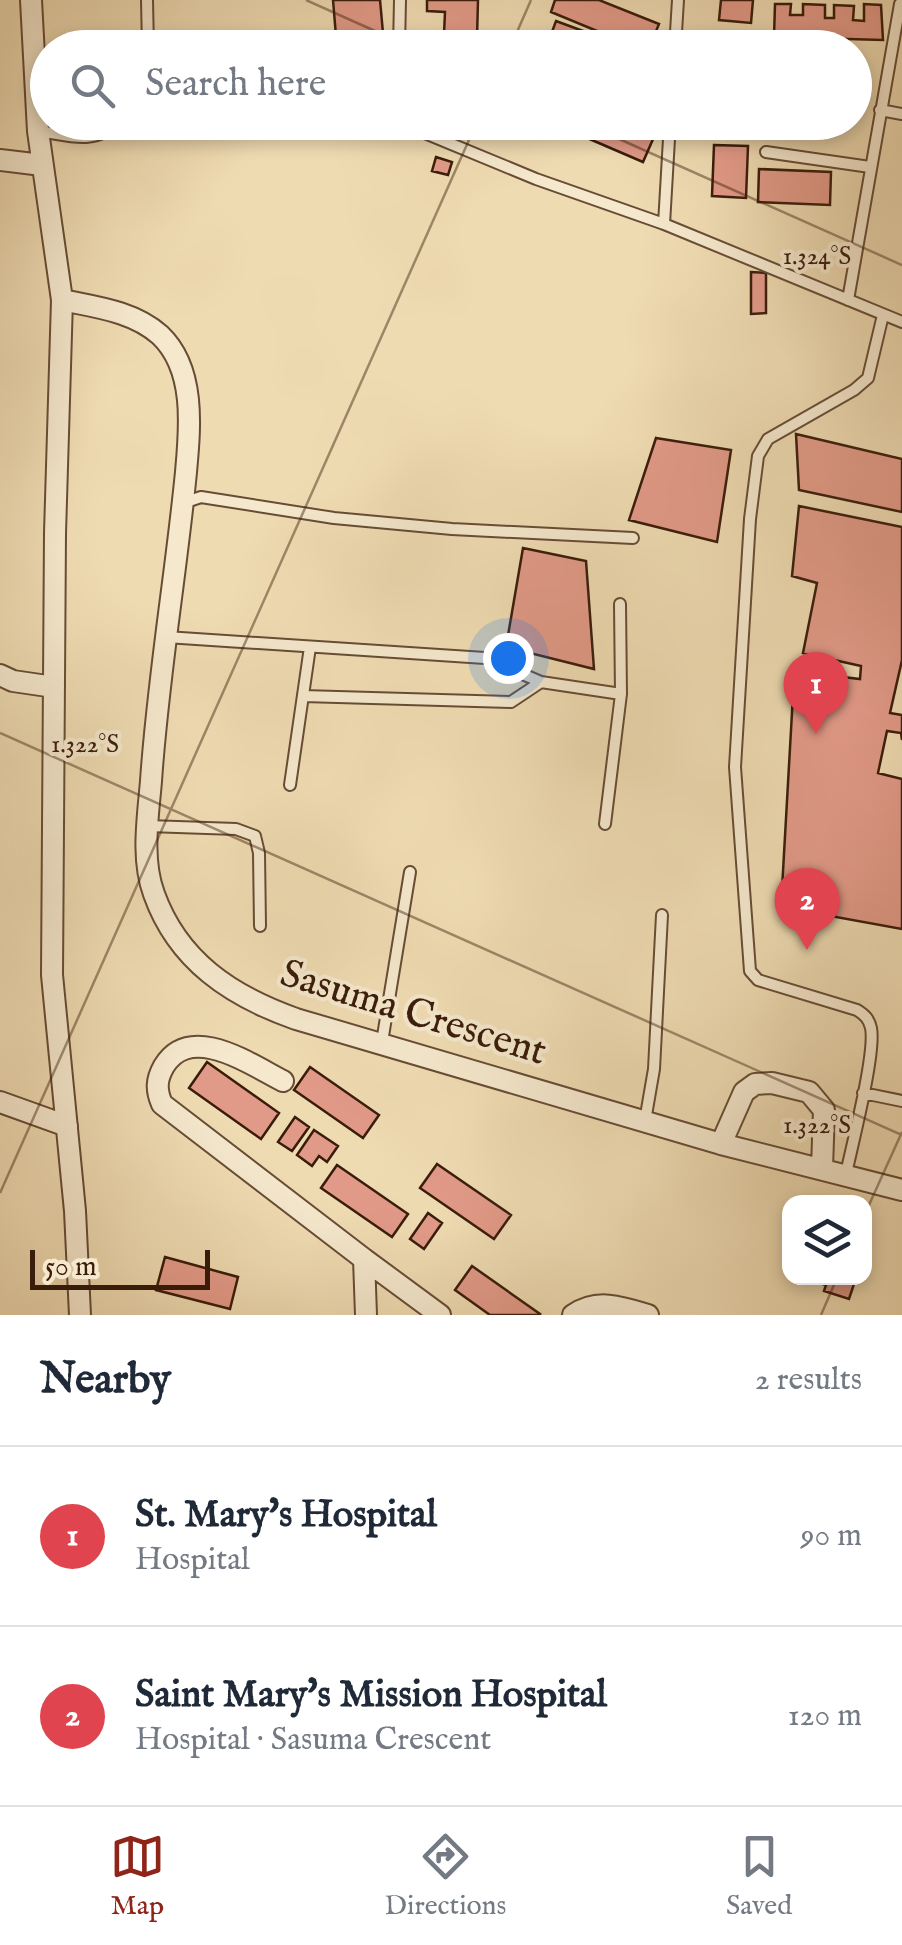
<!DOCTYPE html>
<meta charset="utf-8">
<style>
:root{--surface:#fff;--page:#f2f2f3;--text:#1f2937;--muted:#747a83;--line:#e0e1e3;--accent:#8f2418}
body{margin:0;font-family:"IM FELL English",serif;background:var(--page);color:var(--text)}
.controls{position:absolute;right:30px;bottom:30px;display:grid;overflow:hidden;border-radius:20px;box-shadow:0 5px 15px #0003}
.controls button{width:90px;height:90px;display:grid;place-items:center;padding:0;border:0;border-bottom:2px solid var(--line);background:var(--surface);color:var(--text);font:50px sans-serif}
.scale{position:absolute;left:30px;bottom:25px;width:180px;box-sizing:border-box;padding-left:10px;border:5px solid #3a1c0b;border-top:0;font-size:28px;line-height:35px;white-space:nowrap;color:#3a1c0b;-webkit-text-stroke:8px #f5e8cd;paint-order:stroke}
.you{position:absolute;left:508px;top:658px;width:35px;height:35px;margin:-25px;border:8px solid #fff;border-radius:50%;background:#1a73e8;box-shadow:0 0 0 15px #1a73e833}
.badge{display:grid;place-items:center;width:65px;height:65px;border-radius:50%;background:var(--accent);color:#fff;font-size:32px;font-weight:700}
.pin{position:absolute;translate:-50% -82px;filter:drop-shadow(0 2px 5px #0008)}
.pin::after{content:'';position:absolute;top:52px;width:35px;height:30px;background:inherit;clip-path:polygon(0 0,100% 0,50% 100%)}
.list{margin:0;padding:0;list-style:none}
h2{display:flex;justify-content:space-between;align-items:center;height:130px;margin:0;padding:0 40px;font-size:42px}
h2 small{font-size:32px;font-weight:400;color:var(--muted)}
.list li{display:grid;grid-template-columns:65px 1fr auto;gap:30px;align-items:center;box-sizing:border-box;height:180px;padding:0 40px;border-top:2px solid var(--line)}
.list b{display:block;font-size:38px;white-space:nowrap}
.list p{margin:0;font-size:32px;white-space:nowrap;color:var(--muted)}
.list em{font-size:32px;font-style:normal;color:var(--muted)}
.icon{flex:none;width:55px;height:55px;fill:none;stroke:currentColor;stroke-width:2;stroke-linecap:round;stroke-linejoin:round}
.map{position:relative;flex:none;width:902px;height:1315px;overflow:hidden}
.search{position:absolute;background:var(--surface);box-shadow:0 5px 15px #0003;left:30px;right:30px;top:30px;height:110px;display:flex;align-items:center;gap:25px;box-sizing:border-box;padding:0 35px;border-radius:55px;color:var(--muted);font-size:38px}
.sheet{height:490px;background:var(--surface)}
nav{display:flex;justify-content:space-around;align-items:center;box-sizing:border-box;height:140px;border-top:2px solid var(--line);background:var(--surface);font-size:28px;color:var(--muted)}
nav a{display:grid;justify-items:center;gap:5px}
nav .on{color:var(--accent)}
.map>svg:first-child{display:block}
</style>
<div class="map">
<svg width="902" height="1315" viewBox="0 0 902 1315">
<rect width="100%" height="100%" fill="#efdbb2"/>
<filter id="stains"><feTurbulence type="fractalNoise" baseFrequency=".002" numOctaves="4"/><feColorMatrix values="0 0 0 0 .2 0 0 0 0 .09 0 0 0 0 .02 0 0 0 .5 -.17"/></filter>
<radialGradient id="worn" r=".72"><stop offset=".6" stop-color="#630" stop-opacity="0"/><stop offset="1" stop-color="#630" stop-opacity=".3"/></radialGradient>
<path fill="#e29a88" stroke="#3a1c0b" stroke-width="2.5" d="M333,0H380L383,33L336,36Z
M427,0H478L477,38L529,40V48H427L428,33L444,34L445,12L427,11Z
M555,0H599L659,24L649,48H638L551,12Z
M721,0H753L751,23L719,20Z
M775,4H791L790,15H803V4L825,5V18H834V5L854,6L853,20L864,21V4L881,5L883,40L774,37Z
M556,21L629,48H546Z
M550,122H639L657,130L643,162Z
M714,145L748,146L746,198L712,196Z
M436,157L452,162L448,175L432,171Z
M759,169L831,172L830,205L758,202Z
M751,272L766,273V313L751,314Z
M796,434L902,459V512L799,490Z
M656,438L731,450L717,542L629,520Z
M799,506L902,527V660L890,713L902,715V740L901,733L887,731L878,773L902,779V929L781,907L794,677L800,672L860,679L861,666L803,653L817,583L792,576Z
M523,548L586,561L594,669L506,647Z
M207,1062L279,1113L261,1139L189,1088Z
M310,1067L379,1115L363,1138L294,1090Z
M295,1117L309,1127L292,1151L278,1142Z
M314,1130L338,1146L327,1162L319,1156L312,1166L297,1155Z
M437,1164L511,1215L494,1239L420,1188Z
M337,1165L408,1214L392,1237L321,1188Z
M428,1213L442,1223L424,1249L410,1239Z
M165,1257L238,1277L230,1309L156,1290Z
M472,1266L540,1314L539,1315H490L455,1290Z
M801,1278H854V1284L849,1299L824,1291L826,1285Z"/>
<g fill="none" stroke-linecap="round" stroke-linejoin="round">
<g stroke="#674c35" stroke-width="14">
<path id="lane" d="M147,0L148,48
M399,48L400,0
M675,48L678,0
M880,110L902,114
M398,122L536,179L664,224L902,322
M39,131C68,135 96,146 117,122
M766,152L870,167
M664,224L670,122
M848,300L900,4
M183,503L201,497L334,518L452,529L633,538
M166,637L485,658L541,682
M303,696L511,702L541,682L621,694
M290,785L310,647
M605,824L621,694L620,604
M148,826L236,829L255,836L259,853L260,926
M382,1042L410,872
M863,1093L902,1101
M645,1121L654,1069L662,915
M846,1174C852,1145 876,1053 871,1028C869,1019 865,1015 857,1010L758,980L750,971L735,767L750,519L758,456L768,439L854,390L868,378L883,315"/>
</g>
<g stroke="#674c35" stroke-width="24">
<path id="street" d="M31,0L38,131L62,300C95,307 133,311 160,335C196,369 190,428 186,472C176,575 158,677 151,781C148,817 141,859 154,894C178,961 231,996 296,1019L721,1144L902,1190
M0,160L42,165
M62,300L55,533L52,975L75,1211L80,1315
M0,675L13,681L54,687
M283,1081C251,1065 191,1022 164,1066C156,1080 156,1090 162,1104L364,1259L366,1315
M0,1102L67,1126
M721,1144L744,1092L755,1084L772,1083L809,1092L824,1110L822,1168
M364,1259L440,1315
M573,1315C598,1298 620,1307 648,1315"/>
</g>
<use href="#lane" stroke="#f5e8cd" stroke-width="10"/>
<use href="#street" stroke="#f5e8cd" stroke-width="20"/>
</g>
<path fill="none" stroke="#3a1c0b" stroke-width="2.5" stroke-opacity="0.45" d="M306,0L413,48M510,48L531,0M581,122L902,265M0,733L902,1135M0,1193L477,122M864,1216L902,1132M821,1315L837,1278"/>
<g text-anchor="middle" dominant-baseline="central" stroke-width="8" stroke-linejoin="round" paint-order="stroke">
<g font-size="40" fill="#3a1c0b" stroke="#f5e8cd">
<text transform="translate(413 1014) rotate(17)">Sasuma Crescent</text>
</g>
</g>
<g font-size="25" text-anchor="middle" fill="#3a1c0b" stroke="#f5e8cd" stroke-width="8" stroke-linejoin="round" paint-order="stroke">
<text x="817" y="264">1.324°S</text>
<text x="85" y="752">1.322°S</text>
<text x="817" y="1133">1.322°S</text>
</g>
<rect width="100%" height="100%" filter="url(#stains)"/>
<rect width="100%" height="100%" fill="url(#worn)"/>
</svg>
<div class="controls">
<button><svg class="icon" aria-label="layers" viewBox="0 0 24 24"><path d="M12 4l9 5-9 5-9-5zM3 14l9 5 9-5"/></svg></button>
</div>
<div class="scale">50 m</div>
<div class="you"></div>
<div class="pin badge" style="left:816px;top:734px;background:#e0444e">1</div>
<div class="pin badge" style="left:807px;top:950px;background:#e0444e">2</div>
<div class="search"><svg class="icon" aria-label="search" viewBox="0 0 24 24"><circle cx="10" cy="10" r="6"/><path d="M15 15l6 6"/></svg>Search here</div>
</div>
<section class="sheet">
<h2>Nearby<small>2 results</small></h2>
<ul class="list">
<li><span class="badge" style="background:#e0444e">1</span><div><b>St. Mary's Hospital</b><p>Hospital</p></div><em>90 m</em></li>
<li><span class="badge" style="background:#e0444e">2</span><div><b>Saint Mary's Mission Hospital</b><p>Hospital · Sasuma Crescent</p></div><em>120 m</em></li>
</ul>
</section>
<nav>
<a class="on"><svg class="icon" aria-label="map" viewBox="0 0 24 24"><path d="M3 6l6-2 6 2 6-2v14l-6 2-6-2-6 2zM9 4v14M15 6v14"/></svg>Map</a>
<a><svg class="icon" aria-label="directions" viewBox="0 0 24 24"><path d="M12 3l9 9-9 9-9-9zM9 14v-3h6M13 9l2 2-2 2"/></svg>Directions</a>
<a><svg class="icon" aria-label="saved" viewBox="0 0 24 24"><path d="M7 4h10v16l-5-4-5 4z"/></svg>Saved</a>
</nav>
